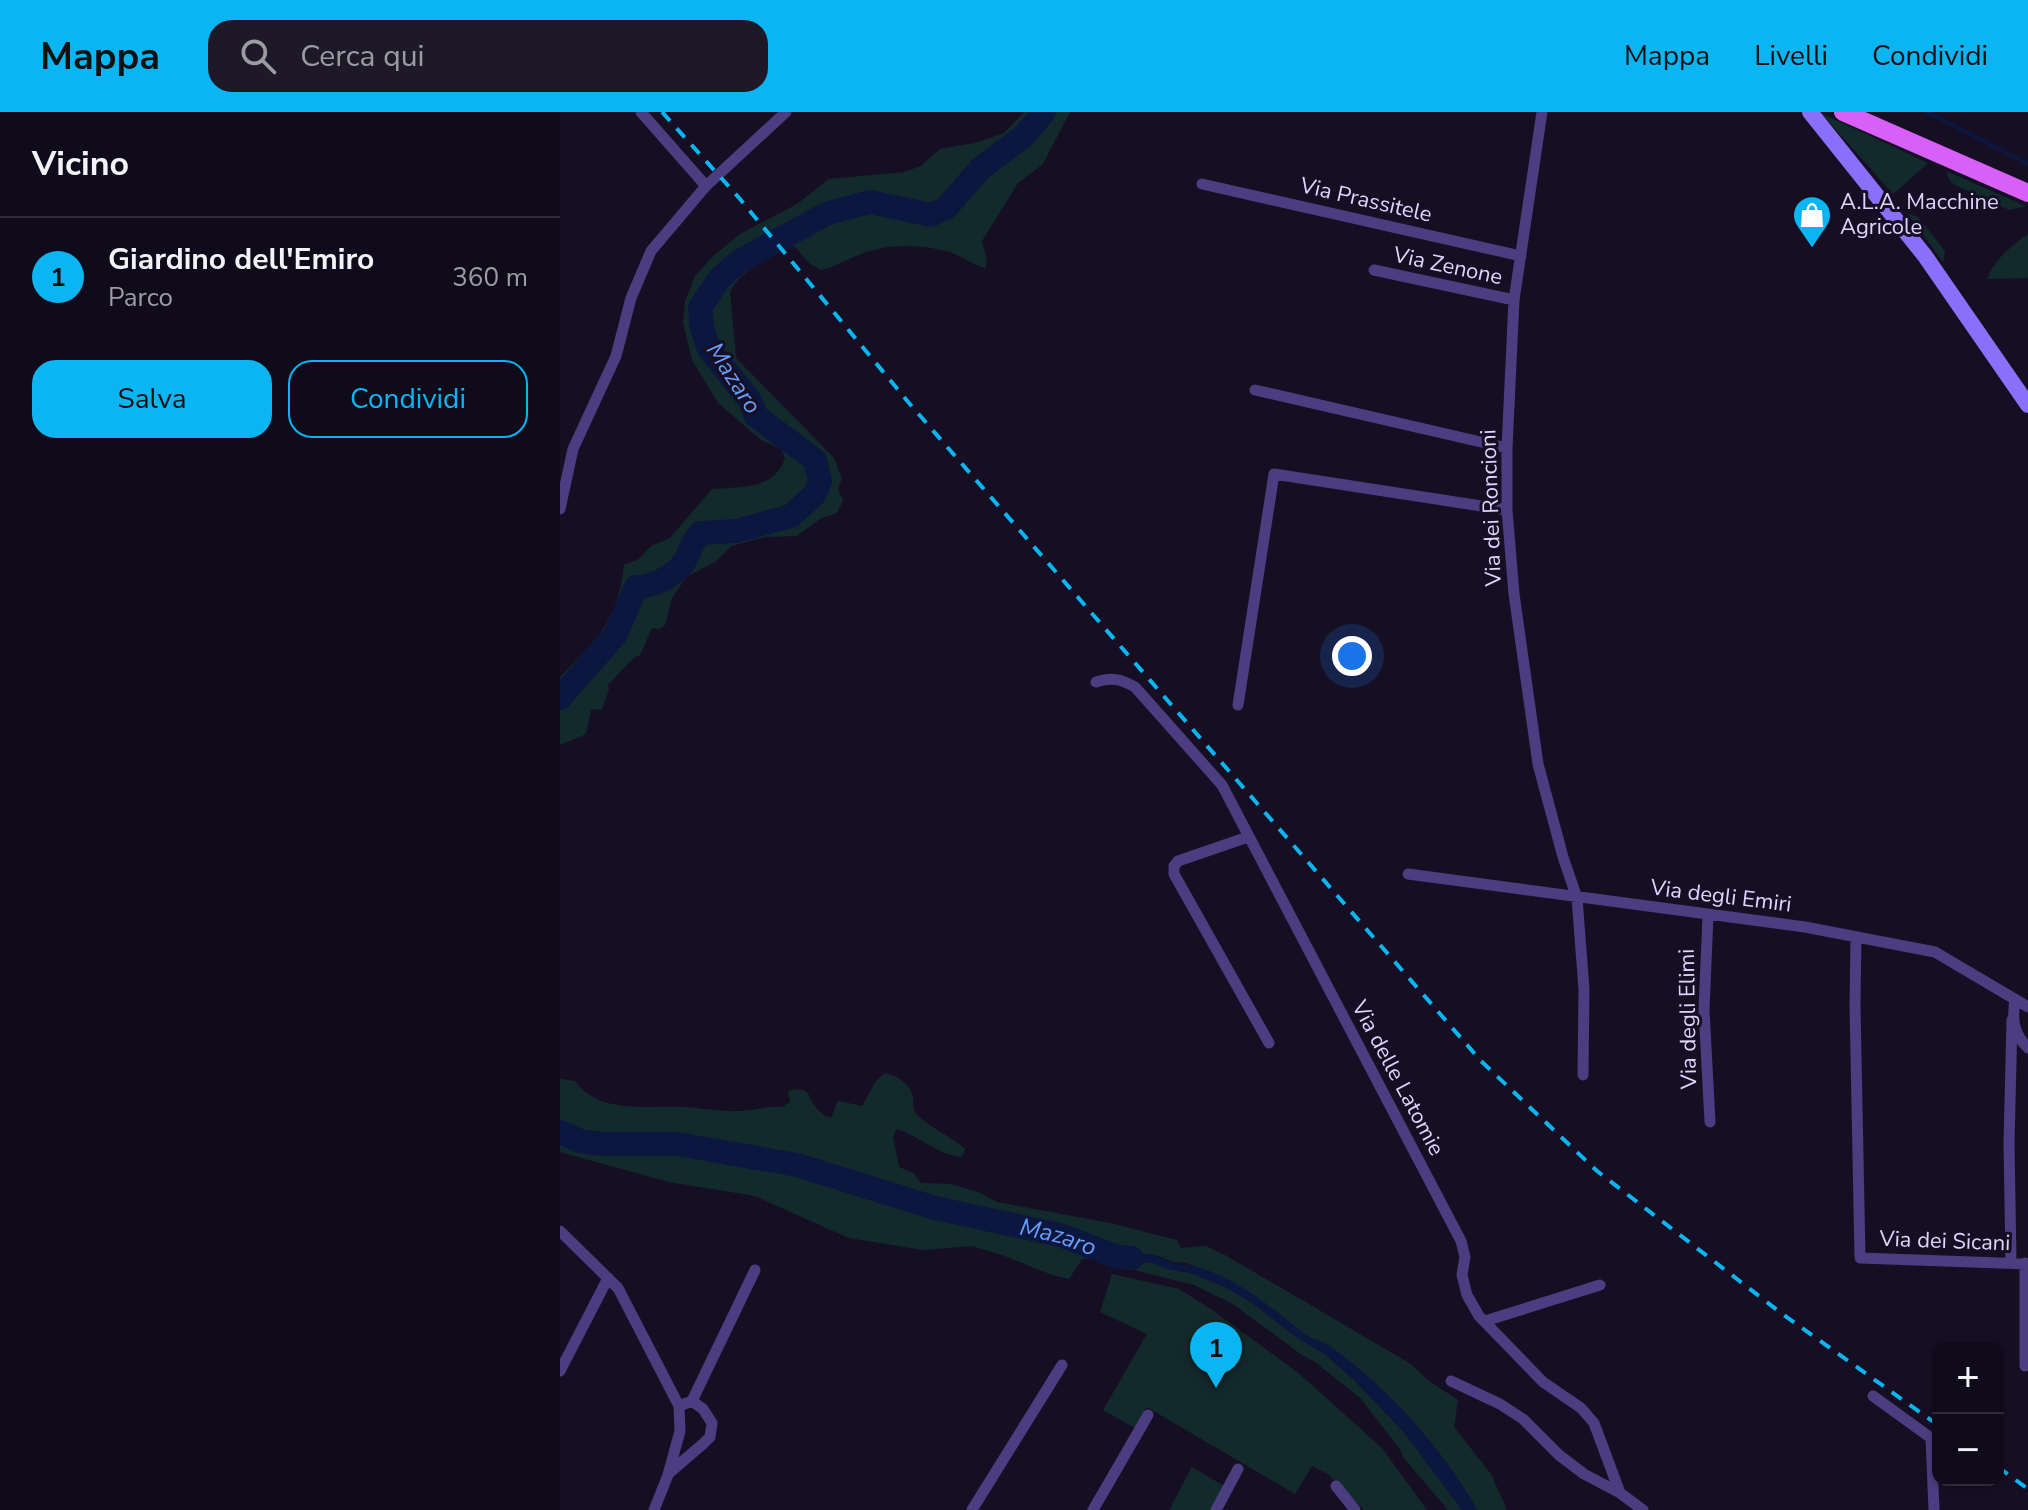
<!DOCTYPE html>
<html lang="it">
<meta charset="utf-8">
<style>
:root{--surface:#100b1b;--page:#1e1928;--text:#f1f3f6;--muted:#9c9ba3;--line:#302b3a;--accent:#0bb5f2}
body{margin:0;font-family:"Nunito Sans",sans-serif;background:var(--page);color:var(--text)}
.controls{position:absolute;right:24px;bottom:24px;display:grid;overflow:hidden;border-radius:16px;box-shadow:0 2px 6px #0004}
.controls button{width:72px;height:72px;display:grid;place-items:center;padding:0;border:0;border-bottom:2px solid var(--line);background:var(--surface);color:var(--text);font:40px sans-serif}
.you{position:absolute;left:792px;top:544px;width:28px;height:28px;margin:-20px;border:6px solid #fff;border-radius:50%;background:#1a73e8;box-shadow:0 0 0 12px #1a73e833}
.badge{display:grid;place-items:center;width:52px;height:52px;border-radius:50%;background:var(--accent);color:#111;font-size:26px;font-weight:700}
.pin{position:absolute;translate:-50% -66px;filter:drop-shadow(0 2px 4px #0008)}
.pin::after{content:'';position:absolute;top:42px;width:28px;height:24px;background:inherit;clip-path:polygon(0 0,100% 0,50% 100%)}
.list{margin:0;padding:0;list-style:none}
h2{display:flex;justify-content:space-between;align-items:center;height:104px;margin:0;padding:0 32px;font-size:34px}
h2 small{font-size:26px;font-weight:400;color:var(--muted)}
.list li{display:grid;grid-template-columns:52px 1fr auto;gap:24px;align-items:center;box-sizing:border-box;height:120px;padding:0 32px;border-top:2px solid var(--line)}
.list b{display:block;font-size:30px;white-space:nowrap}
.list p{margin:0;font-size:26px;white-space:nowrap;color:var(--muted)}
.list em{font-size:26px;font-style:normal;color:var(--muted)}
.actions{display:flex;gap:16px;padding:24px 32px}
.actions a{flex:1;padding:18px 0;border:2px solid var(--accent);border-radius:24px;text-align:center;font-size:28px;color:var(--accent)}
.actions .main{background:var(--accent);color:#111}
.icon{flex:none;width:44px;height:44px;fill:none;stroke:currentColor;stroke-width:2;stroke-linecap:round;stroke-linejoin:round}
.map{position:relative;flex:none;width:1468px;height:1398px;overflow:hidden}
header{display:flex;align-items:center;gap:48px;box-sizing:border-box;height:112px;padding:0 40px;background:var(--accent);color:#111}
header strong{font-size:38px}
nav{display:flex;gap:44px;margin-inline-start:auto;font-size:28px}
.search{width:560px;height:72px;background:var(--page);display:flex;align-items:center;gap:20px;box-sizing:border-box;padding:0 28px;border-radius:24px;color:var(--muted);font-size:30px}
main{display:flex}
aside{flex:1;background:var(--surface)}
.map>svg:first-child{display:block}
</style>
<header>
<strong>Mappa</strong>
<div class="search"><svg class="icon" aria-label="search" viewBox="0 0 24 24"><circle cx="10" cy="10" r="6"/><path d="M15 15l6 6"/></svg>Cerca qui</div>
<nav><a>Mappa</a><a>Livelli</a><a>Condividi</a></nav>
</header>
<main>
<aside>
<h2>Vicino<small></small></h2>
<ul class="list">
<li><span class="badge">1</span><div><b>Giardino dell'Emiro</b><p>Parco</p></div><em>360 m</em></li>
</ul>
<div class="actions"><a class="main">Salva</a><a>Condividi</a></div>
</aside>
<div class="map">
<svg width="1468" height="1398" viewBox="0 0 1468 1398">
<rect width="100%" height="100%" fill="#160f24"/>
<path fill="#132a2d" d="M464,0H510L483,52L458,71L422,129L427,149L425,156C413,153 402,144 390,140C359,132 326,131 296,144C284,149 274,155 261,158L250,152L234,134C211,145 182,156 170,180L176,246L274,346L282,367L278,376L283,389L277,401L260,407L237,424L205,425L171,434L155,450L126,465L112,486L105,513L99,517L92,516L80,543C67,548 60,563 48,572L49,577L42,597L31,598L26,622L0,633V565C38,526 58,510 64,453L79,447L91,434L110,426L152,377C181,375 215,378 225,346L221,337L201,328L158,291L132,248L123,211L125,190L135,164L152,145L180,122L237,92L269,67L344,60L361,54L380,37L415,31L444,21Z
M1261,1L1368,51L1333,82Z
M1386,59L1466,94L1449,98L1391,71Z
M1347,101L1358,105L1385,139L1383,150Z
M1468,122V166L1427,167C1434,148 1451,134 1468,122Z
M325,961C338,965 349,970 353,985C354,989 352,994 354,998C360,1011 393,1025 405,1037L402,1045C382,1045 359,1024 337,1017L333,1025L339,1055L353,1061L361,1071L390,1072L418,1080L437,1090L550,1111L617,1128L621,1136L646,1134L665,1143L851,1252L869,1269L898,1288L894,1315L931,1362L947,1398H917C882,1335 828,1278 771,1235C762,1229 752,1228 744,1222C701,1188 674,1171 624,1150C612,1153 609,1147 598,1144C587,1141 574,1141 563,1143L555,1138H545L557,1148L594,1151L608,1157L631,1161L663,1174L691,1190L736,1225L765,1242L794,1268L844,1320L902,1398H888L843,1345L840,1337L800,1286L755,1250L742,1243L673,1192L634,1173L546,1151L537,1145L522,1147L509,1167L492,1163L442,1143L412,1134L363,1138L289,1126L195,1084L109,1070L0,1040V967L15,969C39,1003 88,993 124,995C142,996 162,1000 180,999C194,998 209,994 222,995L230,990L228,979C253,973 246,986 259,999C262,1002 267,1004 271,1006L278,989L302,994L316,969Z
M552,1162L619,1177L651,1197L737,1260L822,1336L867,1398H804L768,1362L752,1354L735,1382L587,1295L575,1316L543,1298L587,1222L540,1200Z
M632,1355L664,1374L651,1398H609Z"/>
<path fill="#0c1740" d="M543,1138H555L563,1143C574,1141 588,1141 599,1145C605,1146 610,1152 616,1152C661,1153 708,1192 743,1221C751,1227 761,1228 770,1234C828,1276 882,1335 917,1398H902L844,1320L794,1268L765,1242L736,1225L691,1190L663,1174L631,1161L608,1157L594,1151L557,1148Z"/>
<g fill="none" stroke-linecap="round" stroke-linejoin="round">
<path stroke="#0c1740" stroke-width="4" d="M1367,0L1468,52"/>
<g stroke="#0c1740" stroke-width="24">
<path d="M0,586L56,522L76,475C94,475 119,462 127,445C131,435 133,430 140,421L176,419L231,404L255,382L260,369L255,348L196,304L191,290L149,237L142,216L140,196L159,167L178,150L268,101L310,90L371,103L386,96L421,56L464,24L484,0"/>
<path id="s1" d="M0,1020L20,1029L42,1032H117L237,1053L375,1096L500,1123L558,1145L572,1146"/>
</g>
<path stroke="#4a3d80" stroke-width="11" d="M81,0L146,74
M982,0L954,188L947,336V398L954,482L978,652L1003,745L1017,786L1024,877L1023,963
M642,72L961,144
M814,158L954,188
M695,278L947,336
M0,397L13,337L56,244L71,186L91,139L146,74L226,0
M536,570C552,565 561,567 575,575L662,673L901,1129L905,1145L902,1163L907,1183L919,1204L983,1270L1021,1296L1034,1311L1060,1381L1083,1398
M678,593L714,362L947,398
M688,725L618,749L614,754V762L709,931
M848,762L1245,815L1375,840L1468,895
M1148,803L1144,898L1150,1010
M1296,825L1295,893L1300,1146L1468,1152
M1455,887C1452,908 1453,921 1468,936
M0,1119L58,1176L119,1294L120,1319L108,1363L94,1398
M1451,1150L1449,1031L1452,908
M1465,1151V1254
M925,1209L1040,1173
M0,1259L48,1166
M891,1269L940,1292L963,1307L999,1343L1024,1362L1060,1381
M1313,1284L1371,1326L1374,1398
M119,1294L132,1289L195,1158
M108,1362L144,1331L150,1325L152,1311L143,1297L132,1289
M776,1374L795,1398
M412,1398L502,1253
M533,1398L588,1303
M656,1398L678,1357"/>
<path stroke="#896ff9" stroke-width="16" d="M1250,0L1365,144L1468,293"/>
<path stroke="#d860f8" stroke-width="18" d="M1283,0L1468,81"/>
<path stroke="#0bb5f2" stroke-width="4" stroke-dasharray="12 10" stroke-linecap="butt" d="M102,0L180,87L349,291L921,949L1037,1059L1221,1201L1378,1313
M1438,1355L1468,1377"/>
</g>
<defs>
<g id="shop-pin" transform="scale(2)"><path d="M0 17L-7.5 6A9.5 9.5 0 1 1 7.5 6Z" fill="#0bb5f2" stroke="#160f24"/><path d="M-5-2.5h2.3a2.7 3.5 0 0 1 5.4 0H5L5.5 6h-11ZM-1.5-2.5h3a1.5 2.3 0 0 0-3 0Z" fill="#fff"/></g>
</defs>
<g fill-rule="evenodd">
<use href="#shop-pin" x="1252" y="103"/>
</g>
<g text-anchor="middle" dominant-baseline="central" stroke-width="6" stroke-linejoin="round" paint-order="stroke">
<g font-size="22" fill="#dfd4fd" stroke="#160f24">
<text transform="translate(806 88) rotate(13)">Via Prassitele</text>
<text transform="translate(888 154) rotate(12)">Via Zenone</text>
<text transform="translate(931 396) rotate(-92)">Via dei Roncioni</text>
<text transform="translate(1161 784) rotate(7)">Via degli Emiri</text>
<text transform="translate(1128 907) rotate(-91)">Via degli Elimi</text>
<text transform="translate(838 966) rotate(62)">Via delle Latomie</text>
<text transform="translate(1385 1129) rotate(2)">Via dei Sicani</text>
</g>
<g font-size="22" fill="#dfd4fd" stroke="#160f24" text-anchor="start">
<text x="1280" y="90">A.L.A. Macchine<tspan x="1280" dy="25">Agricole</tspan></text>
</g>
<g font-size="24" font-style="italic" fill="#679df8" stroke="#160f24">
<text transform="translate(174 266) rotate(57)">Mazaro</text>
<text stroke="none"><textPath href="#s1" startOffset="512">Mazaro</textPath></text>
</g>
</g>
</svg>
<div class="controls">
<button>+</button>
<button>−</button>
</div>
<div class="you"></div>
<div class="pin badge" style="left:656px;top:1276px">1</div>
</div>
</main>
